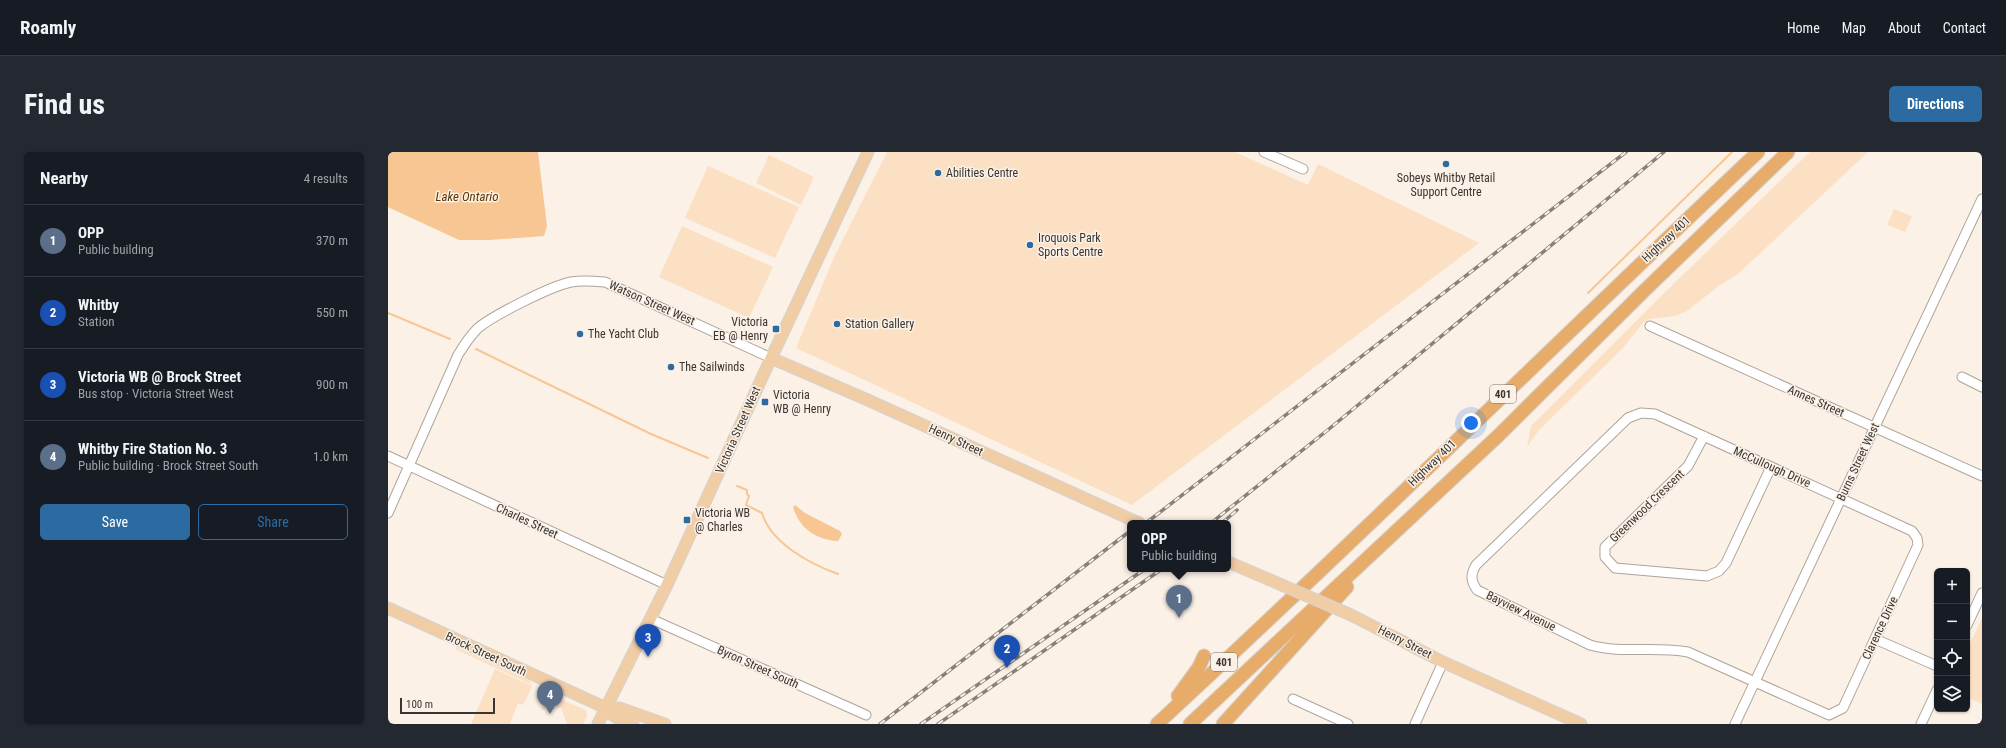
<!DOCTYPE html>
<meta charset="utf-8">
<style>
:root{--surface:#171b24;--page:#242831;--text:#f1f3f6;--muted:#9ea1a6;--line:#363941;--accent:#2c6ba2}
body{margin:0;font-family:"Roboto Condensed",sans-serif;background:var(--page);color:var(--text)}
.controls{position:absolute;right:12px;bottom:12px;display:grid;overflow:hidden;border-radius:6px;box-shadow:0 1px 3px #0004}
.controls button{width:36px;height:36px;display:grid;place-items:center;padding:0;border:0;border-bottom:1px solid var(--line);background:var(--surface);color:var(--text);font:20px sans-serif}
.scale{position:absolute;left:12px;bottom:10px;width:95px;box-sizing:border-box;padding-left:4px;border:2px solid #393531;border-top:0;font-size:11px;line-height:14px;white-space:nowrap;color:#393531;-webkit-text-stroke:3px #fbf1e7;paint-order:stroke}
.you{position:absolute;left:1083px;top:271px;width:14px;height:14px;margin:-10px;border:3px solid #fff;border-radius:50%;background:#1a73e8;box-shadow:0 0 0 6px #1a73e833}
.badge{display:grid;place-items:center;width:26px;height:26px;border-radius:50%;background:var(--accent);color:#fff;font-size:13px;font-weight:700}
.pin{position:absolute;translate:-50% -33px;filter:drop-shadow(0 1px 2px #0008)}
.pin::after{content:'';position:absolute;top:21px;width:14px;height:12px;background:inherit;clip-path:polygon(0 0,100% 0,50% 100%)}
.popup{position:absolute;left:739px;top:368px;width:104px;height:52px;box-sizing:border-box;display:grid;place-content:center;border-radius:6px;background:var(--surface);filter:drop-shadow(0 1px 3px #0005);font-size:13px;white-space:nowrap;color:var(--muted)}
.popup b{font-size:15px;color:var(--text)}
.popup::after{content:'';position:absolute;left:50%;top:100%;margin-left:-8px;border:8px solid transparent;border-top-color:var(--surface)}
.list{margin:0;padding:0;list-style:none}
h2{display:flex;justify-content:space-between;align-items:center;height:52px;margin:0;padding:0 16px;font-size:17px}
h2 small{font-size:13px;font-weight:400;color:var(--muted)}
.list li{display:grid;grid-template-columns:26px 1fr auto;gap:12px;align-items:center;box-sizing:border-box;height:72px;padding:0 16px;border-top:1px solid var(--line)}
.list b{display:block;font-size:15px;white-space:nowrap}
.list p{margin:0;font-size:13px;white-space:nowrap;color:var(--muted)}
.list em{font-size:13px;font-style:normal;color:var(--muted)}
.actions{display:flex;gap:8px;padding:12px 16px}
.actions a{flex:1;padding:9px 0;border:1px solid var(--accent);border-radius:6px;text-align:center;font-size:14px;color:var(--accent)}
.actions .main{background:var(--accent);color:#fff}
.icon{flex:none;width:22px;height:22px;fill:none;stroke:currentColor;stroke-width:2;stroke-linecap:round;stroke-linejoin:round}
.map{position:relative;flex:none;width:1594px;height:572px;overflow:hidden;border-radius:6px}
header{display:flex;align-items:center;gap:24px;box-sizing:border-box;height:56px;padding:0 20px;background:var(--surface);border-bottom:1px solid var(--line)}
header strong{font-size:19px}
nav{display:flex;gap:22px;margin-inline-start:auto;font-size:14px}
.intro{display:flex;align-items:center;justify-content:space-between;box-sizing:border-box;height:96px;padding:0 24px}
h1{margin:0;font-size:28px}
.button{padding:10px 18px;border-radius:6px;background:var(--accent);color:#fff;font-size:14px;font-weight:700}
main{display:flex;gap:24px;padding:0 24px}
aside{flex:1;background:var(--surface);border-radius:6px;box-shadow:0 1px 3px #0004}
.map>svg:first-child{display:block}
</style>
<header>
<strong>Roamly</strong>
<nav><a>Home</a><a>Map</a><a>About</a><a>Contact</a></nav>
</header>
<div class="intro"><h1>Find us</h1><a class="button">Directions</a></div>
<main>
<aside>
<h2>Nearby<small>4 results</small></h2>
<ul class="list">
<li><span class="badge" style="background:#5c6f8a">1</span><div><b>OPP</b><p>Public building</p></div><em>370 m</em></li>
<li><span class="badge" style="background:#1a4fb4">2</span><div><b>Whitby</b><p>Station</p></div><em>550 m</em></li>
<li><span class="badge" style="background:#1a4fb4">3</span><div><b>Victoria WB @ Brock Street</b><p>Bus stop · Victoria Street West</p></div><em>900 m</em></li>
<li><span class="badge" style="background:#5c6f8a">4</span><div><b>Whitby Fire Station No. 3</b><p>Public building · Brock Street South</p></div><em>1.0 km</em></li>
</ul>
<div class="actions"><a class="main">Save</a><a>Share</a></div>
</aside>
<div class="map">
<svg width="1594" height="572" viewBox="0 0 1594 572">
<rect width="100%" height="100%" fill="#fbf1e7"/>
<path fill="#fbe0c3" d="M499,0H847L920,33L930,12L1091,91L744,353L408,196L447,103Z
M1422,0H1480L1349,123L1332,133L1299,159L1287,164L1261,167L1255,171L1234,197L1151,278L1139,295L1143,274L1272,145Z
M381,3L426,25L413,53L368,31Z
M320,14L411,55L387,106L297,66Z
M1506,57L1524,64L1517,80L1499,73Z
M294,74L385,115L361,166L271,125Z
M1594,466V552L1579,545V498Z
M68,495L141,528L144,533L67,497Z
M107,517L144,534L143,537L135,553L130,551L122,572H83Z
M174,548L198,558L199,564L195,572H179L173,555L160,559L159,556L154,558L153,555L163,552L165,556H168L169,550Z"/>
<path fill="#f7c693" d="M0,0H150L159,74L156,84L102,88H71L4,57L0,55Z
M407,353L417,361L452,379L454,382L450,389C428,388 411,376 405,355Z"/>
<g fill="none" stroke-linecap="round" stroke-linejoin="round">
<path stroke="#f7c693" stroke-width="2" d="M1200,141L1344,0
M0,161L62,187
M88,197L263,282L320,306
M349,334L359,338V342L361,344L358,353L374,361C383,391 422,412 450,422"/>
<g stroke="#ada49a" stroke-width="11">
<path id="minor" d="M876,0L915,17
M1262,174L1594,324
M1574,225L1594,235
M1253,261L1267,262L1524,379L1529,386L1530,393L1455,556L1441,563L1300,500C1267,494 1233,502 1202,493L1089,438C1083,429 1082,423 1088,413L1240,266Z
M1316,284L1300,314L1217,395V405L1227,416L1319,424L1331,419L1338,411L1383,315
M0,304L279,433
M0,361L70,203C76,193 82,184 90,176C106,163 163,134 183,130C194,128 205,129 217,130L383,206
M263,467L478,563
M1579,473L1594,441
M1487,487L1549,514
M905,547L960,572
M1027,572L1055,510
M1347,572L1594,47
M1533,572L1549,538"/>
</g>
<g stroke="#d3d3d2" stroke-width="13">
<path id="major" d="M383,206L482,249L751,371
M840,410L880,427
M0,456L218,556H232L277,572
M963,463L1055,510L1193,572
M218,556C224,566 234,568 245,572
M210,572L279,433L378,217L480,0"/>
</g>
<g stroke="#d3d3d2" stroke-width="15">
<path id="highway" d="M790,544L811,515L816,504
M769,572C972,385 1169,190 1370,0
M802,572L1111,283L1258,137L1400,0
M835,572L959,435"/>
</g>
<use href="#minor" stroke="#fff" stroke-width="9"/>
<use href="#major" stroke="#f1cda6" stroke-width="11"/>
<use href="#highway" stroke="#e8ac6a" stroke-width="13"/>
<g stroke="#87817a" stroke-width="3.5">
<path id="rail" d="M758,371L1238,0
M823,371L941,277L1276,0
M834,371L849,358
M492,572L742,379
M533,572L757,417
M550,572L774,417"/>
</g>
<use href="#rail" stroke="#fbf1e7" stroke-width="2" stroke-dasharray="6" stroke-linecap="butt"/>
<g stroke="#d3d3d2" stroke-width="13" stroke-linecap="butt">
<path id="major-bridge" d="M880,427L963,463"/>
</g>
<use href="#major-bridge" stroke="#f1cda6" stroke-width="11"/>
</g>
<g fill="#2c6ba2" stroke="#fbf1e7" stroke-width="1.5">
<circle cx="1058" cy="12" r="4"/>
<circle cx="550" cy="21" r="4"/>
<circle cx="642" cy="93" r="4"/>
<circle cx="449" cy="172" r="4"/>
<rect x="384" y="173" width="8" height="8" rx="2"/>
<circle cx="192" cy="182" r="4"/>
<circle cx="283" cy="215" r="4"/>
<rect x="373" y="246" width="8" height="8" rx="2"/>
<rect x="295" y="364" width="8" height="8" rx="2"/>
</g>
<g text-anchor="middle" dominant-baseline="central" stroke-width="3" stroke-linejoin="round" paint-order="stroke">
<g fill="#fbf1e7" stroke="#736d68" stroke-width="1">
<rect x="1102" y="233" width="26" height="18" rx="3"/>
<rect x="823" y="501" width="26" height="18" rx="3"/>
</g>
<g font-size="11" font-weight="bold" fill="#393531">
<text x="1115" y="242">401</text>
<text x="836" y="510">401</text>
</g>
<g font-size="12" fill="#393531" stroke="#fbf1e7" text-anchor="start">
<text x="558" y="21">Abilities Centre</text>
<text x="1058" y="26" text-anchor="middle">Sobeys Whitby Retail<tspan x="1058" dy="14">Support Centre</tspan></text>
<text x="650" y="86">Iroquois Park<tspan x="650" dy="14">Sports Centre</tspan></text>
<text x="380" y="170" text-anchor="end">Victoria<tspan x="380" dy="14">EB @ Henry</tspan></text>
<text x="457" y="172">Station Gallery</text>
<text x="200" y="182">The Yacht Club</text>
<text x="291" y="215">The Sailwinds</text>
<text x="385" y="243">Victoria<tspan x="385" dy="14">WB @ Henry</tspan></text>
<text x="307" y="361">Victoria WB<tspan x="307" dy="14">@ Charles</tspan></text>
</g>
<g font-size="12" fill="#393531" stroke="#fbf1e7">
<text transform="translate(1278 87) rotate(-43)">Highway 401</text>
<text transform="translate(264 151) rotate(24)">Watson Street West</text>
<text transform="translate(1428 249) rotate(24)">Annes Street</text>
<text transform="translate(350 278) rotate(-66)">Victoria Street West</text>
<text transform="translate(568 288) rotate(25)">Henry Street</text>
<text transform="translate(1470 310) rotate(-65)">Burns Street West</text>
<text transform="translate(1044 311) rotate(-44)">Highway 401</text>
<text transform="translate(1384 315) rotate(24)">McCullough Drive</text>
<text transform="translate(1259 354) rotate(-44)">Greenwood Crescent</text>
<text transform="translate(139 369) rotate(25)">Charles Street</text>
<text transform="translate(1133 459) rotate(26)">Bayview Avenue</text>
<text transform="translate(1492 476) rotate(-65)">Clarence Drive</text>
<text transform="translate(1017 490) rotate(27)">Henry Street</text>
<text transform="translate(98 502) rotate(25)">Brock Street South</text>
<text transform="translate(370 515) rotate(24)">Byron Street South</text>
</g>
<g font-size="13" font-style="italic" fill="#5d3600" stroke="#fbf1e7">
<text x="79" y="44">Lake Ontario</text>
</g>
</g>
</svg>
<div class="controls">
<button>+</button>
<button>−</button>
<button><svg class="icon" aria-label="locate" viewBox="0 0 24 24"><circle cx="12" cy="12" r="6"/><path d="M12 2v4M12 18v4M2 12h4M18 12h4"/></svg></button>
<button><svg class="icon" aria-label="layers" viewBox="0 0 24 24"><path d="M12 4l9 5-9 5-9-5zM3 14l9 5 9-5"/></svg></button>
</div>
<div class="scale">100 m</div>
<div class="you"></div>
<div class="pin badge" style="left:791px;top:466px;background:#5c6f8a">1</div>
<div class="popup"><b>OPP</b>Public building</div>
<div class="pin badge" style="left:619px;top:516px;background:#1a4fb4">2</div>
<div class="pin badge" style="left:260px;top:505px;background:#1a4fb4">3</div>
<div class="pin badge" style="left:162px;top:562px;background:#5c6f8a">4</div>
</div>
</main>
